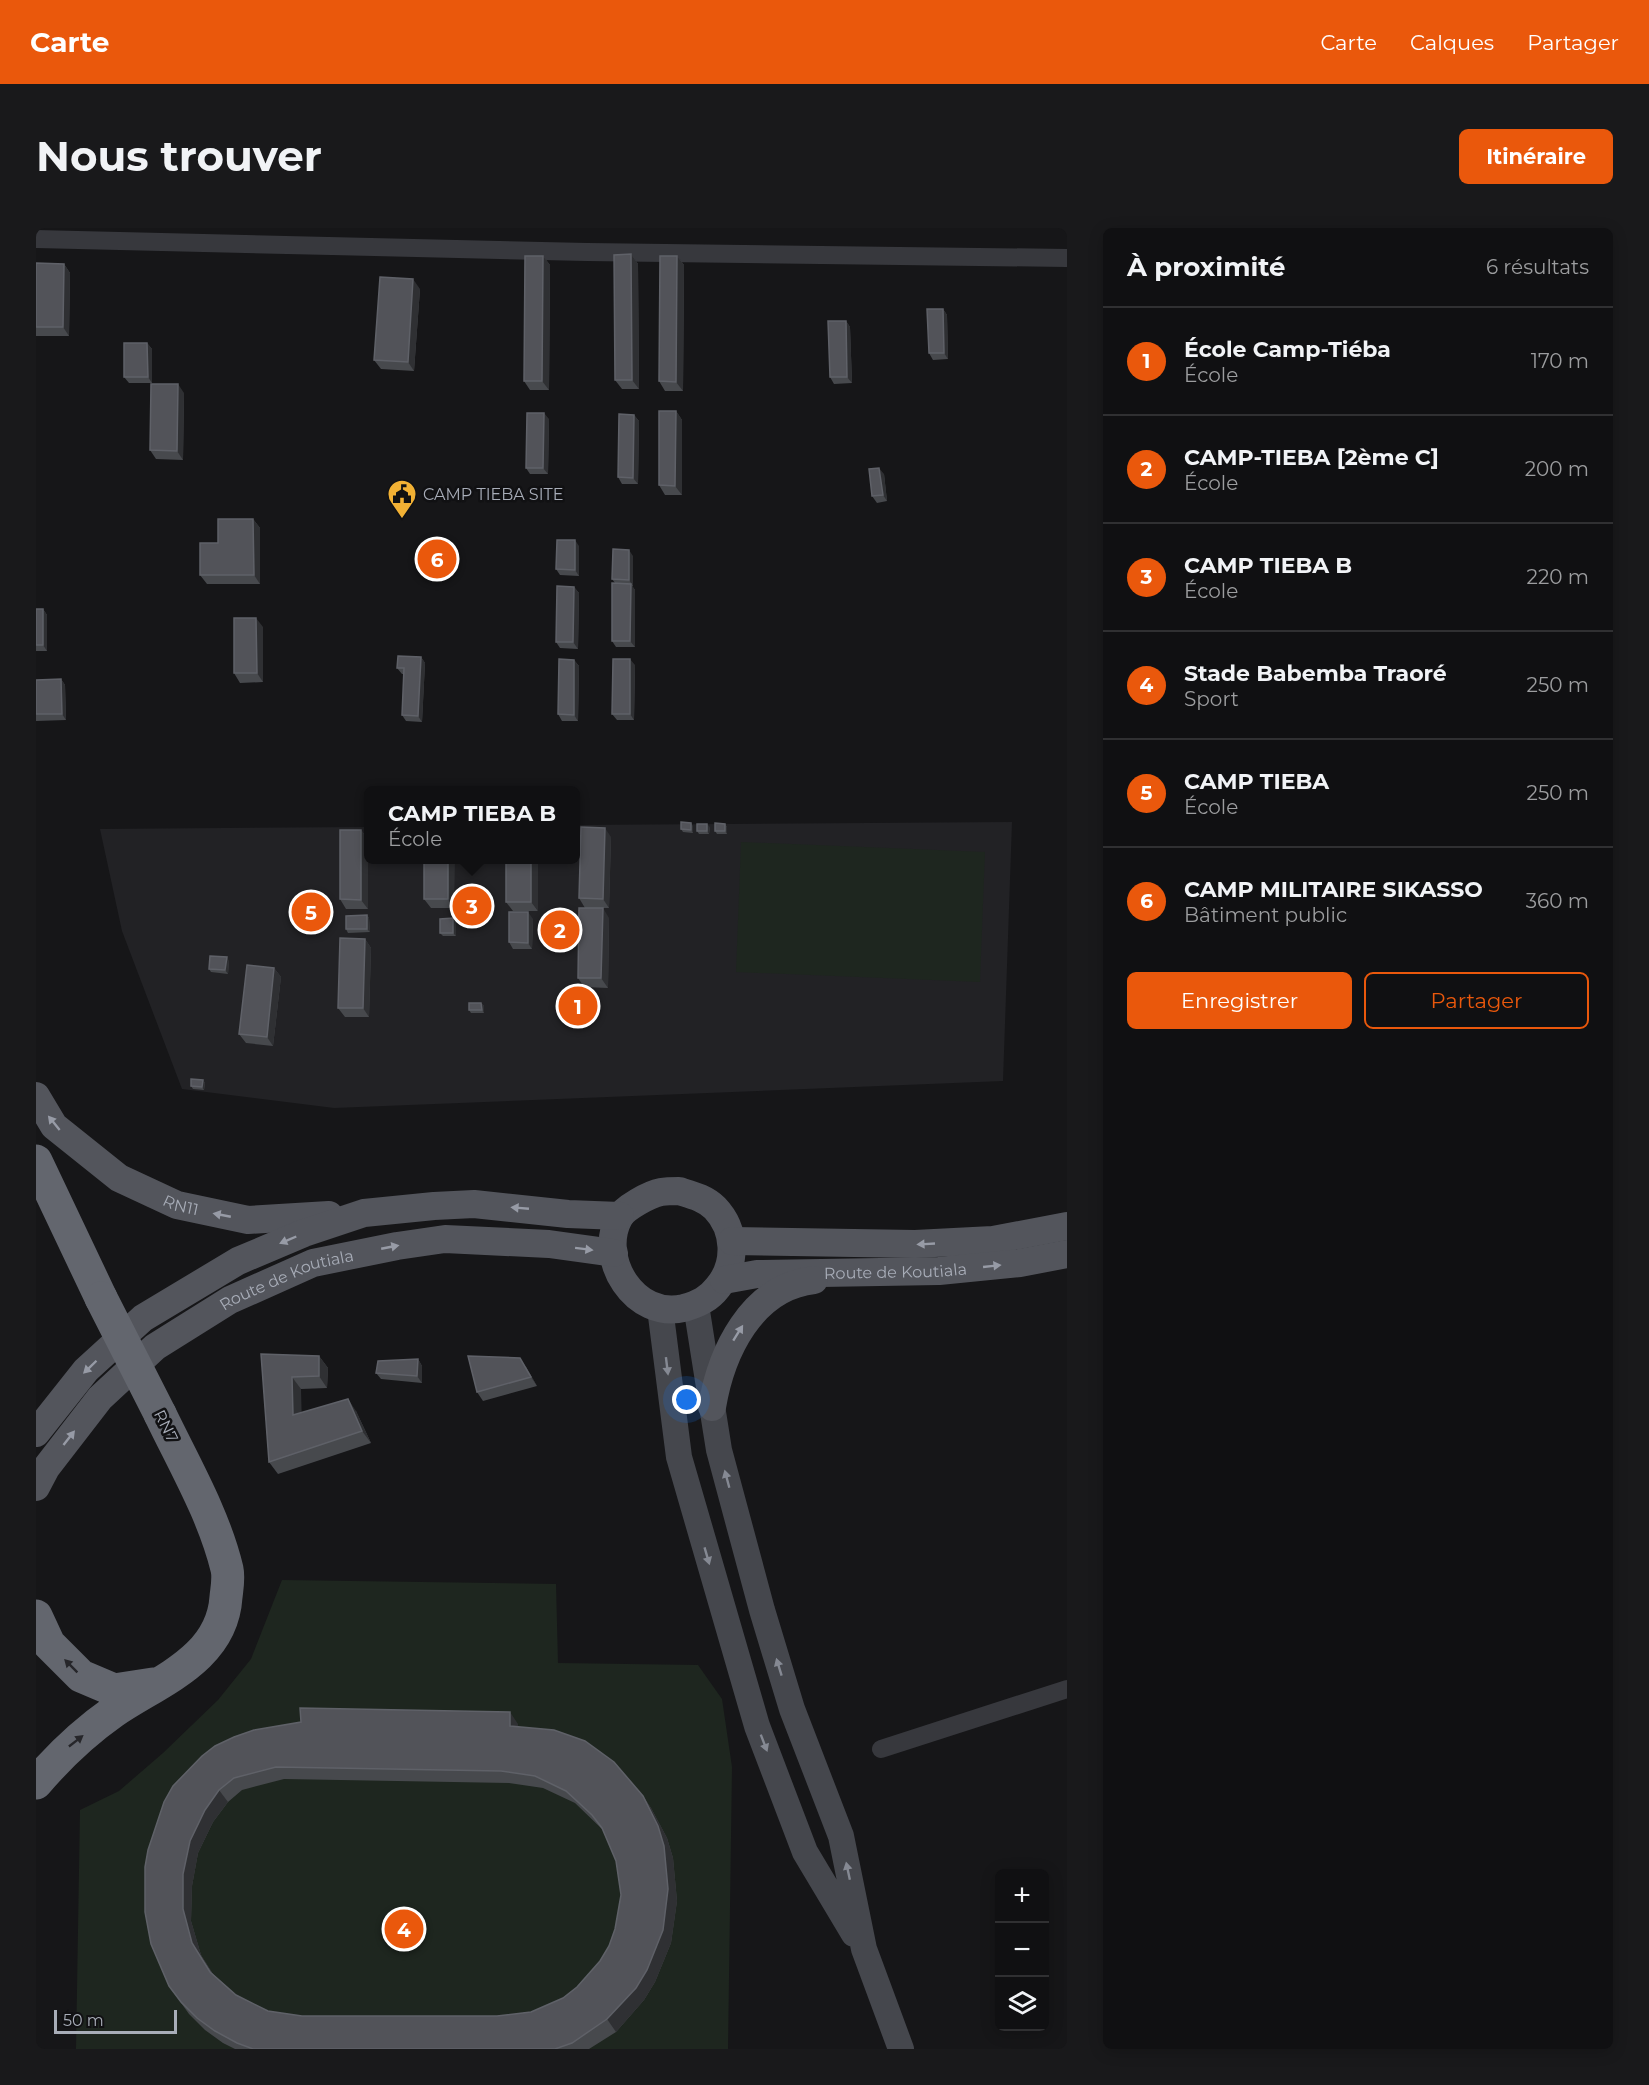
<!DOCTYPE html>
<html lang="fr">
<meta charset="utf-8">
<style>
:root{--surface:#101012;--page:#19191b;--text:#f1f3f6;--muted:#9c9d9f;--line:#303032;--accent:#ea580c}
body{margin:0;font-family:Montserrat,sans-serif;background:var(--page);color:var(--text)}
.controls{position:absolute;right:18px;bottom:18px;display:grid;overflow:hidden;border-radius:9px;box-shadow:0 3px 15px #0003}
.controls button{width:54px;height:54px;display:grid;place-items:center;padding:0;border:0;border-bottom:2px solid var(--line);background:var(--surface);color:var(--text);font:30px sans-serif}
.scale{position:absolute;left:18px;bottom:15px;width:123px;box-sizing:border-box;padding-left:6px;border:3px solid #a8adb8;border-top:0;font-size:16px;line-height:21px;white-space:nowrap;color:#a8adb8;-webkit-text-stroke:4px #111113;paint-order:stroke}
.you{position:absolute;left:651px;top:1172px;width:21px;height:21px;margin:-15px;border:4px solid #fff;border-radius:50%;background:#1a73e8;box-shadow:0 0 0 9px #1a73e833}
.badge{display:grid;place-items:center;width:39px;height:39px;border-radius:50%;background:var(--accent);color:#fff;font-size:20px;font-weight:700}
.pin{position:absolute;translate:-50% -50%;border:3px solid #fff;box-shadow:0 2px 6px #0006}
.popup{position:absolute;left:328px;top:558px;width:216px;height:78px;box-sizing:border-box;display:grid;place-content:center;border-radius:9px;background:var(--surface);filter:drop-shadow(0 2px 4px #0005);font-size:20px;white-space:nowrap;color:var(--muted)}
.popup b{font-size:22px;color:var(--text)}
.popup::after{content:'';position:absolute;left:50%;top:100%;margin-left:-12px;border:12px solid transparent;border-top-color:var(--surface)}
.list{margin:0;padding:0;list-style:none}
h2{display:flex;justify-content:space-between;align-items:center;height:78px;margin:0;padding:0 24px;font-size:26px}
h2 small{font-size:20px;font-weight:400;color:var(--muted)}
.list li{display:grid;grid-template-columns:39px 1fr auto;gap:18px;align-items:center;box-sizing:border-box;height:108px;padding:0 24px;border-top:2px solid var(--line)}
.list b{display:block;font-size:22px;white-space:nowrap}
.list p{margin:0;font-size:20px;white-space:nowrap;color:var(--muted)}
.list em{font-size:20px;font-style:normal;color:var(--muted)}
.actions{display:flex;gap:12px;padding:18px 24px}
.actions a{flex:1;padding:14px 0;border:2px solid var(--accent);border-radius:9px;text-align:center;font-size:21px;color:var(--accent)}
.actions .main{background:var(--accent);color:#fff}
.icon{flex:none;width:33px;height:33px;fill:none;stroke:currentColor;stroke-width:2;stroke-linecap:round;stroke-linejoin:round}
.map{position:relative;flex:none;width:1031px;height:1821px;overflow:hidden;border-radius:9px}
header{display:flex;align-items:center;gap:36px;box-sizing:border-box;height:84px;padding:0 30px;background:var(--accent);color:#fff}
header strong{font-size:28px}
nav{display:flex;gap:33px;margin-inline-start:auto;font-size:21px}
.intro{display:flex;align-items:center;justify-content:space-between;box-sizing:border-box;height:144px;padding:0 36px}
h1{margin:0;font-size:42px}
.button{padding:15px 27px;border-radius:9px;background:var(--accent);color:#fff;font-size:21px;font-weight:700}
main{display:flex;gap:36px;padding:0 36px}
aside{flex:1;background:var(--surface);border-radius:9px;box-shadow:0 3px 15px #0003}
.map>svg:first-child{display:block}
</style>
<header>
<strong>Carte</strong>
<nav><a>Carte</a><a>Calques</a><a>Partager</a></nav>
</header>
<div class="intro"><h1>Nous trouver</h1><a class="button">Itinéraire</a></div>
<main>
<div class="map">
<svg width="1031" height="1821" viewBox="0 0 1031 1821">
<rect width="100%" height="100%" fill="#161618"/>
<path fill="#222225" d="M976,594L967,853L298,880L146,861L86,703L64,601L332,599V632H540V597Z"/>
<path fill="#1e261f" d="M705,614L949,624L944,754L700,744Z
M246,1352L520,1356L522,1435L662,1437L686,1471L696,1539L692,1821H40L44,1582L83,1563L127,1525L182,1472L215,1431Z"/>
<g fill="none" stroke-linecap="round" stroke-linejoin="round">
<path stroke="#37383d" stroke-width="18" d="M0,11L551,24L1031,30
M845,1521L1031,1461"/>
<path stroke="#45474d" stroke-width="26" d="M660,1077L683,1222L726,1382L756,1481L805,1608L828,1721L865,1821
M624,1080L643,1229L721,1498L769,1624L818,1706"/>
<g stroke="#53555c" stroke-width="28">
<path id="s1" d="M0,868L18,898L83,950L141,977L212,992L293,987"/>
<path d="M643,963C656,967 669,970 679,980C700,1002 701,1036 682,1059C673,1071 662,1076 648,1080C599,1092 561,1031 583,990C588,980 614,966 625,964C631,963 637,963 643,963Z"/>
<path d="M696,1013L879,1016L957,1012L1031,998"/>
<path id="s2" d="M688,1052L721,1046L903,1043L984,1035L1031,1026"/>
<path d="M676,1179C685,1125 715,1059 778,1052"/>
<path d="M0,1205L50,1142L107,1090L202,1033L268,1005L328,985L398,978L438,976L532,986L584,988"/>
<path id="s3" d="M0,1259L10,1240L64,1170L119,1119L194,1072L277,1035L361,1018L409,1011L513,1016L578,1025"/>
</g>
<path stroke="#63666e" stroke-width="33" d="M0,933L65,1070
M0,1388L13,1416L45,1448L78,1462L117,1456
M0,1555C24,1527 47,1505 77,1484C122,1453 186,1432 190,1369C191,1360 193,1350 191,1341C178,1287 148,1236 124,1186"/>
<path stroke="#63666e" stroke-width="33" d="M65,1070L124,1186"/>
</g>
<path fill="#47494d" fill-rule="evenodd" d="M595,26L602,36L603,161H586L579,152Z
M507,28L514,37L513,162H494L488,153Z
M641,28L648,37L647,163H629L623,153Z
M0,35L28,36L34,45L33,108H0Z
M384,61L378,143L345,141L338,132Z
M907,81L911,87L912,131L897,132L893,125Z
M810,93L814,99L816,155L798,156L794,149Z
M111,115L116,121V155H93L88,149Z
M148,165L147,232L120,231L114,222Z
M640,183L646,192V267H629L623,257Z
M598,187L603,193L602,256H586L582,249Z
M513,191L512,246H494L490,240Z
M848,246L851,273L841,275L836,268Z
M217,291L224,300V356H171L164,347L182,315Z
M543,318V348L524,347L520,341Z
M597,328V358H596L599,362V419H580L576,413L579,355L576,351Z
M538,359L543,365L542,421L524,420L520,414Z
M0,381H7L11,387V423H0Z
M227,399V454L204,455L198,445Z
M385,429L389,435L386,494L370,493L366,487L368,446H366L361,440Z
M538,432L543,438L542,493H526L522,486Z
M599,437L598,492H581L576,486Z
M25,451L29,457L30,492L0,493V452Z
M689,596L691,599V606H681L679,603Z
M657,598V605L647,604L645,601Z
M674,599L673,606H663L661,603Z
M325,602L332,611V681H310L304,671Z
M575,609L573,680H549L543,670Z
M388,632L418,680H395L388,671Z
M470,632L502,683H477L470,674Z
M331,687L333,690L334,704L312,705L310,701Z
M573,690L572,760L548,759L542,750Z
M497,691L496,721H477L473,714Z
M420,694V708H407L404,705Z
M329,711L335,720L333,789H309L302,780Z
M193,733L192,746L175,744L173,741Z
M238,740L245,749L237,818L210,815L203,806Z
M445,775L448,778V785H435L433,782Z
M167,852L169,855L168,862L157,861L155,858Z
M225,1126L283,1128L292,1140L291,1160L265,1161V1184L320,1183L335,1215L242,1246L233,1234Z
M382,1131L386,1138V1155L345,1151L340,1145Z
M490,1139L501,1158L447,1173L441,1164Z
M482,1496V1499L607,1568L615,1580L631,1610L637,1630L641,1673L635,1715L619,1754L608,1772L580,1804L553,1821H199L187,1815L169,1802L153,1786L133,1758L166,1528ZM248,1551L473,1555L507,1560L539,1575L567,1602L580,1633L585,1667L579,1701L573,1718L564,1733L541,1759L527,1770L495,1784L461,1788H266L232,1783L200,1767L177,1746L165,1727L155,1693L156,1658L162,1625L177,1594L192,1574L206,1562Z"/>
<path fill="#2f3033" d="M595,26L602,36L603,161L596,152Z
M507,28L514,37L513,162L506,153Z
M641,28L648,37L647,163L640,154Z
M28,36L34,45L33,108L27,99Z
M377,51L384,61L378,143L372,134Z
M907,81L911,87L912,131L908,125Z
M810,93L814,99L816,155L811,149Z
M111,115L116,121V155L112,149Z
M142,156L148,165L147,232L141,223Z
M640,183L646,192V267L639,258Z
M508,185L513,191L512,246L507,240Z
M598,187L603,193L602,256L597,250Z
M843,240L848,246L851,273L847,267Z
M217,291L224,300V356L218,347Z
M539,312L543,318V348L539,342Z
M593,322L597,328V358L593,352Z
M595,356L599,362V419L594,413Z
M538,359L543,365L542,421L537,414Z
M7,381L11,387V423L7,417Z
M220,390L227,399V454L221,445Z
M385,429L389,435L386,494L382,488Z
M594,431L599,437L598,492L594,486Z
M538,432L543,438L542,493L538,487Z
M25,451L29,457L30,492L26,486Z
M655,595L657,598V605L655,602Z
M671,596L674,599L673,606L671,603Z
M689,596L691,599V606L689,603Z
M569,600L575,609L573,680L567,671Z
M325,602L332,611V681L325,672Z
M412,632H419L418,680L412,671Z
M495,632H502V683L495,674Z
M567,680L573,690L572,760L565,750Z
M492,684L497,691L496,721L492,715Z
M331,687L333,690L334,704L331,701Z
M417,690L420,694V708L417,705Z
M329,711L335,720L333,789L327,780Z
M191,729L193,733L192,746L189,742Z
M238,740L245,749L237,818L231,809Z
M445,775L448,778V785L446,782Z
M167,852L169,855L168,862L166,859Z
M283,1128L292,1140L291,1160L283,1148Z
M484,1130L490,1139L501,1158L495,1149Z
M382,1131L386,1138V1155L381,1148Z
M256,1149L265,1161L266,1199L257,1187Z
M312,1171L320,1183L335,1215L326,1203Z
M474,1484L482,1496L483,1510L474,1498Z
M183,1562L192,1574L177,1594L162,1625L156,1658L155,1693L165,1727L183,1756L156,1715L147,1681V1646L154,1613L169,1582Z
M607,1568L615,1580L631,1610L637,1630L641,1673L635,1715L619,1754L608,1772L580,1804L571,1791Z"/>
<path fill="#525359" stroke="#5f6168" stroke-width="1.5" fill-rule="evenodd" d="M595,26L596,152H579L578,27Z
M489,28H507L506,153H488Z
M624,28H641L640,154L623,153Z
M0,35L28,36L27,99H0Z
M344,49L377,51L372,134L338,132Z
M891,81H907L908,125H893Z
M792,93H810L811,149H794Z
M88,115H111L112,149H88Z
M115,156H142L141,223L114,222Z
M623,183H640L639,258L623,257Z
M491,185H508L507,240H490Z
M583,186L598,187L597,250L582,249Z
M843,240L847,267L836,268L833,241Z
M182,291H217L218,347H164V315H182Z
M521,312H539V342L520,341Z
M577,321L593,322V352L576,351Z
M576,355L595,356L594,413H576Z
M521,358L538,359L537,414H520Z
M0,381H7V417H0Z
M198,390H220L221,445H198Z
M362,428L385,429L382,488L366,487L368,440H361Z
M523,431L538,432V487L522,486Z
M577,431H594V486H576Z
M25,451L26,486H0V452Z
M645,594L655,595V602L645,601Z
M679,595L689,596V603H679Z
M661,596H671V603H661Z
M545,599L569,600L567,671L543,670Z
M304,602H325V672L304,671Z
M388,632H412V671H388Z
M470,632H495V674H470Z
M543,680H567L565,750H542Z
M473,684H492V715L473,714Z
M331,687V701H310V688Z
M417,690V705H404V691Z
M304,710L329,711L327,780H302Z
M174,728L191,729L189,742L173,741Z
M211,737L238,740L231,809L203,806Z
M433,775H445L446,782H433Z
M155,851L167,852L166,859L155,858Z
M225,1126L283,1128V1148L256,1149L257,1187L312,1171L326,1203L233,1234Z
M432,1128L484,1130L495,1149L441,1164Z
M382,1131L381,1148L340,1145L342,1133Z
M264,1480L474,1484V1498L518,1502L549,1513L578,1534L607,1568L622,1598L628,1618L632,1661L627,1702L611,1742L600,1760L571,1791L536,1815L519,1821H217L201,1815L179,1803L161,1790L145,1774L133,1758L115,1716L109,1684V1639L112,1622L128,1574L137,1558L166,1528L179,1518L198,1509L218,1502L265,1494ZM240,1539L465,1543L499,1548L530,1563L556,1587L566,1600L580,1633L585,1667L579,1701L573,1718L564,1733L541,1759L527,1770L495,1784L461,1788H266L232,1783L200,1767L174,1744L156,1715L147,1681V1646L154,1613L169,1582L183,1562L198,1550Z"/>
<defs><path id="oneway-solid" d="M-6-.8H1V-3.2L6.5 0L1 3.2V.8H-6Z" transform="scale(1.5)"/></defs>
<g fill="#979ba6">
<use href="#oneway-solid" transform="translate(18 895) rotate(-129)"/>
<use href="#oneway-solid" transform="translate(484 980) rotate(-175)"/>
<use href="#oneway-solid" transform="translate(186 987) rotate(-169)"/>
<use href="#oneway-solid" transform="translate(252 1012) rotate(157)"/>
<use href="#oneway-solid" transform="translate(890 1016) rotate(177)"/>
<use href="#oneway-solid" transform="translate(354 1019) rotate(-11)"/>
<use href="#oneway-solid" transform="translate(548 1021) rotate(7)"/>
<use href="#oneway-solid" transform="translate(956 1038) rotate(-6)"/>
<use href="#oneway-solid" transform="translate(702 1105) rotate(-58)"/>
<use href="#oneway-solid" transform="translate(54 1139) rotate(136)"/>
<use href="#oneway-solid" transform="translate(33 1210) rotate(-52)"/>
</g>
<g fill="#858993">
<use href="#oneway-solid" transform="translate(631 1138) rotate(83)"/>
<use href="#oneway-solid" transform="translate(691 1251) rotate(-105)"/>
<use href="#oneway-solid" transform="translate(671 1328) rotate(74)"/>
<use href="#oneway-solid" transform="translate(743 1439) rotate(-107)"/>
<use href="#oneway-solid" transform="translate(728 1515) rotate(69)"/>
<use href="#oneway-solid" transform="translate(812 1643) rotate(-102)"/>
</g>
<g fill="#26262a">
<use href="#oneway-solid" transform="translate(35 1438) rotate(-135)"/>
<use href="#oneway-solid" transform="translate(40 1513) rotate(-38)"/>
</g>
<defs>
<g id="civic-pin" transform="scale(1.5)"><path d="M0 17L-7.5 6A9.5 9.5 0 1 1 7.5 6Z" fill="#f2b134" stroke="#111113"/><path d="M-.6-6.5H3V-4.5H.6V-3L4-1V1h2V6H-6V1h2V-1L-.6-3ZM-1.2 2.5V6h2.4V2.5Z" fill="#111"/></g>
</defs>
<g fill-rule="evenodd">
<use href="#civic-pin" x="366" y="266"/>
</g>
<g text-anchor="middle" dominant-baseline="central" stroke-width="5" stroke-linejoin="round" paint-order="stroke">
<g font-size="16" fill="#a8adb8" stroke="#111113" text-anchor="start">
<text x="387" y="266">CAMP TIEBA SITE</text>
</g>
<g font-size="16" fill="#a8adb8" stroke="#111113">
<text stroke="none"><textPath href="#s1" startOffset="186">RN11</textPath></text>
<text stroke="none"><textPath href="#s2" startOffset="172">Route de Koutiala</textPath></text>
<text stroke="none"><textPath href="#s3" startOffset="334">Route de Koutiala</textPath></text>
<text transform="translate(130 1198) rotate(64)">RN7</text>
</g>
</g>
</svg>
<div class="controls">
<button>+</button>
<button>−</button>
<button><svg class="icon" aria-label="layers" viewBox="0 0 24 24"><path d="M12 4l9 5-9 5-9-5zM3 14l9 5 9-5"/></svg></button>
</div>
<div class="scale">50 m</div>
<div class="you"></div>
<div class="pin badge" style="left:542px;top:778px">1</div>
<div class="pin badge" style="left:524px;top:702px">2</div>
<div class="pin badge" style="left:436px;top:678px">3</div>
<div class="popup"><b>CAMP TIEBA B</b>École</div>
<div class="pin badge" style="left:368px;top:1701px">4</div>
<div class="pin badge" style="left:275px;top:684px">5</div>
<div class="pin badge" style="left:401px;top:331px">6</div>
</div>
<aside>
<h2>À proximité<small>6 résultats</small></h2>
<ul class="list">
<li><span class="badge">1</span><div><b>École Camp-Tiéba</b><p>École</p></div><em>170 m</em></li>
<li><span class="badge">2</span><div><b>CAMP-TIEBA [2ème C]</b><p>École</p></div><em>200 m</em></li>
<li><span class="badge">3</span><div><b>CAMP TIEBA B</b><p>École</p></div><em>220 m</em></li>
<li><span class="badge">4</span><div><b>Stade Babemba Traoré</b><p>Sport</p></div><em>250 m</em></li>
<li><span class="badge">5</span><div><b>CAMP TIEBA</b><p>École</p></div><em>250 m</em></li>
<li><span class="badge">6</span><div><b>CAMP MILITAIRE SIKASSO</b><p>Bâtiment public</p></div><em>360 m</em></li>
</ul>
<div class="actions"><a class="main">Enregistrer</a><a>Partager</a></div>
</aside>
</main>
